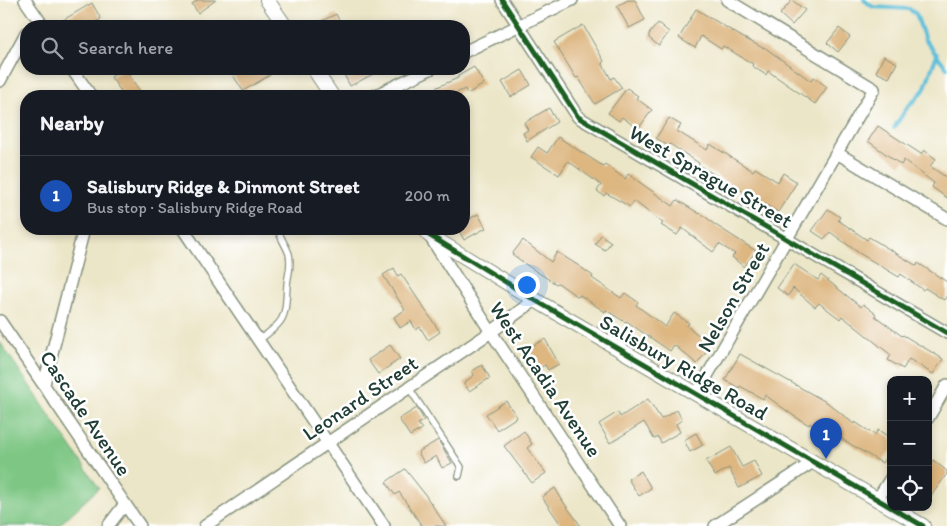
<!DOCTYPE html>
<meta charset="utf-8">
<style>
:root{--surface:#171b24;--page:#242831;--text:#f1f3f6;--muted:#9ea1a6;--line:#363941;--accent:#d93025}
body{margin:0;font-family:Itim,sans-serif;background:var(--page);color:var(--text)}
.controls{position:absolute;right:15px;bottom:15px;display:grid;overflow:hidden;border-radius:10px;box-shadow:0 2px 8px #0003}
.controls button{width:45px;height:45px;display:grid;place-items:center;padding:0;border:0;border-bottom:1px solid var(--line);background:var(--surface);color:var(--text);font:25px sans-serif}
.you{position:absolute;left:526px;top:284px;width:18px;height:18px;margin:-12px;border:4px solid #fff;border-radius:50%;background:#1a73e8;box-shadow:0 0 0 8px #1a73e833}
.badge{display:grid;place-items:center;width:32px;height:32px;border-radius:50%;background:var(--accent);color:#fff;font-size:16px;font-weight:700}
.pin{position:absolute;translate:-50% -41px;filter:drop-shadow(0 1px 2px #0008)}
.pin::after{content:'';position:absolute;top:26px;width:18px;height:15px;background:inherit;clip-path:polygon(0 0,100% 0,50% 100%)}
.list{margin:0;padding:0;list-style:none}
h2{display:flex;justify-content:space-between;align-items:center;height:65px;margin:0;padding:0 20px;font-size:21px}
h2 small{font-size:16px;font-weight:400;color:var(--muted)}
.list li{display:grid;grid-template-columns:32px 1fr auto;gap:15px;align-items:center;box-sizing:border-box;height:80px;padding:0 20px;border-top:1px solid var(--line)}
.list b{display:block;font-size:19px;white-space:nowrap}
.list p{margin:0;font-size:16px;white-space:nowrap;color:var(--muted)}
.list em{font-size:16px;font-style:normal;color:var(--muted)}
.icon{flex:none;width:28px;height:28px;fill:none;stroke:currentColor;stroke-width:2;stroke-linecap:round;stroke-linejoin:round}
.map{position:relative;flex:none;width:947px;height:526px;overflow:hidden}
.search{position:absolute;background:var(--surface);box-shadow:0 2px 8px #0003;left:20px;top:20px;width:450px;height:55px;display:flex;align-items:center;gap:12px;box-sizing:border-box;padding:0 18px;border-radius:20px;color:var(--muted);font-size:19px}
.panel{position:absolute;background:var(--surface);box-shadow:0 2px 8px #0003;left:20px;top:90px;width:450px;height:145px;border-radius:20px}
.map>svg:first-child{display:block}
</style>
<div class="map">
<svg width="947" height="526" viewBox="0 0 947 526">
<rect width="100%" height="100%" fill="#fff"/>
<filter id="ink" filterUnits="userSpaceOnUse"><feTurbulence type="fractalNoise" baseFrequency=".02" numOctaves="2"/><feDisplacementMap in="SourceGraphic" scale="10" xChannelSelector="R" yChannelSelector="G"/><feConvolveMatrix kernelMatrix="1 2 1 2 8 2 1 2 1" color-interpolation-filters="sRGB"/></filter>
<filter id="wash" filterUnits="userSpaceOnUse"><feTurbulence type="fractalNoise" baseFrequency=".0096" numOctaves="4" result="noise"/><feDisplacementMap in="SourceGraphic" scale="20" xChannelSelector="R" yChannelSelector="G"/><feGaussianBlur stdDeviation="1.12" result="paint"/><feColorMatrix in="noise" values="0 0 0 0 0 0 0 0 0 0 0 0 0 0 0 0 0 1.4 0 .05"/><feComposite in="paint" operator="in"/></filter>
<g filter="url(#wash)">
<rect width="100%" height="100%" fill="#ece6c8"/>
<path fill="#7dc683" stroke="#4e825c" d="M0,342L99,488L58,526H0Z"/>
<g fill="none" stroke-linecap="round" stroke-linejoin="round">
<path stroke="#5cbfda" stroke-width="4" d="M864,0L873,7L909,9L916,14L925,40L947,68
M894,128L906,109L924,90L937,54"/>
</g>
<g id="blocks">
<path fill="#ddb680" d="M198,0H216L198,13L192,4Z
M628,0H635L645,20L629,28L617,6Z
M792,0L805,10L792,25L780,14Z
M92,3L101,19L89,26H53Z
M696,9L742,37L763,48L764,47L811,81L814,77L827,87L815,104L768,71L766,75L752,66L753,64L723,46L721,49L701,36L695,48L679,38Z
M336,14L342,26H312Z
M658,23L669,32L659,46L649,38V34Z
M583,25L604,61L602,63L611,79L614,77L622,88L595,104L578,77L576,78L554,42Z
M839,28L850,37L838,52L827,43Z
M884,56L897,63L889,78L876,72Z
M474,67L484,84L467,94L465,89L450,96H438L435,88L458,78V76Z
M124,69H125L143,96H124L111,77Z
M237,69H266L270,75L243,91L231,72Z
M341,69H383L350,86Z
M522,70L531,85L511,97L502,82Z
M627,88L638,96L636,98L652,110L638,129L622,117L619,121L608,113Z
M549,108L557,122L527,141L523,133L528,130L524,123Z
M669,118L681,125L677,131L707,150L710,144L753,171L755,168L778,182L783,173L797,182L778,212L698,165L699,163L670,144L668,146L656,138Z
M878,126L921,154L924,150L936,159L930,166L947,178V198L932,187L934,183L904,160L901,165L868,141Z
M558,137L603,166L605,164L625,179L628,174L673,206L677,200L700,214L701,213L714,224L756,251L744,267L732,257L735,254L719,244L713,252L682,228L677,235L661,225L663,223L634,201L630,207L606,193L604,196L597,191L601,185L568,161L559,175L531,157L538,147L547,153Z
M828,209L840,217L838,220L867,240L869,237L917,266L918,263L947,282V295L944,300L925,288L923,290L901,274L899,277L859,253L830,232L824,239L812,231Z
M478,214L486,228L464,240L458,229H464V222Z
M601,235L611,242L605,250L595,244Z
M523,240L551,262L557,252L579,266L593,276L592,278L621,298L625,293L638,302L636,305L665,327L674,313L689,323L687,326L705,340L701,345L708,350L697,364L674,345L670,351L626,321L625,322L606,310L605,312L580,295L578,297L558,283L556,284L528,266L512,254Z
M794,264L818,280L821,275L861,307L863,304L876,314L875,316L902,336L903,335L943,359L933,374L909,359L903,369L888,360L891,355L842,316L840,319L819,303L815,307L793,288L788,296L777,288Z
M394,268L398,276L401,274L440,332L428,340L420,327L416,330L411,321L400,328L394,317L405,310L383,275Z
M545,339L559,364L548,370L545,365L537,369L526,349Z
M390,345L400,359L378,374L368,360Z
M740,354L828,403L854,424L855,422L875,435L878,430L891,438V449L882,463L835,435L831,439L810,423L809,425L794,416L765,395L763,399L740,386L739,388L725,380Z
M482,365L490,378L469,391L464,383L474,375L472,371Z
M648,399L661,419L677,410L682,420L676,424L680,432L661,443L658,437L654,439L644,422L610,443L599,424L618,412L620,417Z
M506,401L517,417L497,430L486,414Z
M417,408L424,420L418,424L422,429L410,436L399,419Z
M524,431L532,444L527,448L546,473L532,483L504,446Z
M696,433L703,445L690,452L684,440Z
M438,440L452,463L442,468L436,456L424,463L418,452Z
M731,447L742,467L754,461L762,476L739,488L729,468L715,476L706,461Z
M933,460L947,471V474L928,500V467Z
M405,469L424,493L446,526H422L399,492L395,495L386,482Z
M641,471L651,488L639,496L628,479Z
M555,488L564,503L581,526H562L542,497Z"/>
</g>
</g>
<g filter="url(#ink)">
<use href="#blocks" fill-opacity="0" stroke="#86927e" stroke-width="1"/>
<g fill="none" stroke-linecap="round" stroke-linejoin="round">
<g stroke="#86927e" stroke-width="8">
<path id="service" d="M259,340C287,320 285,317 287,285C288,273 292,266 289,254C286,245 280,238 278,229
M409,388L461,467L459,476"/>
</g>
<g stroke="#86927e" stroke-width="14">
<path id="minor" d="M25,0L43,26
M502,0L578,117L947,333
M464,52L572,0
M72,69L91,96
M0,81L26,33
M374,96L430,69
M837,153L947,219
M183,229L384,526
M429,235L491,332L620,526
M0,321L140,526
M44,384L84,229
M697,393L874,89L727,0
M928,418L947,385
M877,500L891,478
M108,526L125,504
M205,526L491,332L535,300
M715,526L813,462"/>
</g>
<g stroke="#86927e" stroke-width="16">
<path id="tertiary" d="M267,0L285,26
M314,69L332,96
M424,229L429,235L535,300L923,526"/>
</g>
<use href="#service" stroke="#fff" stroke-width="5.5"/>
<use href="#minor" stroke="#fff" stroke-width="11"/>
<use href="#tertiary" stroke="#fff" stroke-width="14"/>
<g stroke="#fff" stroke-width="8">
<path id="cycleway" d="M502,0L578,117L947,333
M424,229L429,235L535,300L923,526"/>
</g>
<use href="#cycleway" stroke="#1b5e20" stroke-width="5"/>
</g>
</g>
<g text-anchor="middle" dominant-baseline="central" stroke-width="5" stroke-linejoin="round" paint-order="stroke">
<g font-size="21" fill="#1f3d34" stroke="#fff">
<text transform="translate(711 176) rotate(30)">West Sprague Street</text>
<text transform="translate(733 297) rotate(-60)">Nelson Street</text>
<text transform="translate(684 367) rotate(30)">Salisbury Ridge Road</text>
<text transform="translate(546 379) rotate(56)">West Acadia Avenue</text>
<text transform="translate(360 398) rotate(-34)">Leonard Street</text>
<text transform="translate(86 413) rotate(56)">Cascade Avenue</text>
</g>
</g>
</svg>
<div class="controls">
<button>+</button>
<button>−</button>
<button><svg class="icon" aria-label="locate" viewBox="0 0 24 24"><circle cx="12" cy="12" r="6"/><path d="M12 2v4M12 18v4M2 12h4M18 12h4"/></svg></button>
</div>
<div class="you"></div>
<div class="pin badge" style="left:826px;top:459px;background:#1a4fb4">1</div>
<div class="search"><svg class="icon" aria-label="search" viewBox="0 0 24 24"><circle cx="10" cy="10" r="6"/><path d="M15 15l6 6"/></svg>Search here</div>
<section class="panel">
<h2>Nearby<small></small></h2>
<ul class="list">
<li><span class="badge" style="background:#1a4fb4">1</span><div><b>Salisbury Ridge &amp; Dinmont Street</b><p>Bus stop · Salisbury Ridge Road</p></div><em>200 m</em></li>
</ul>
</section>
</div>
